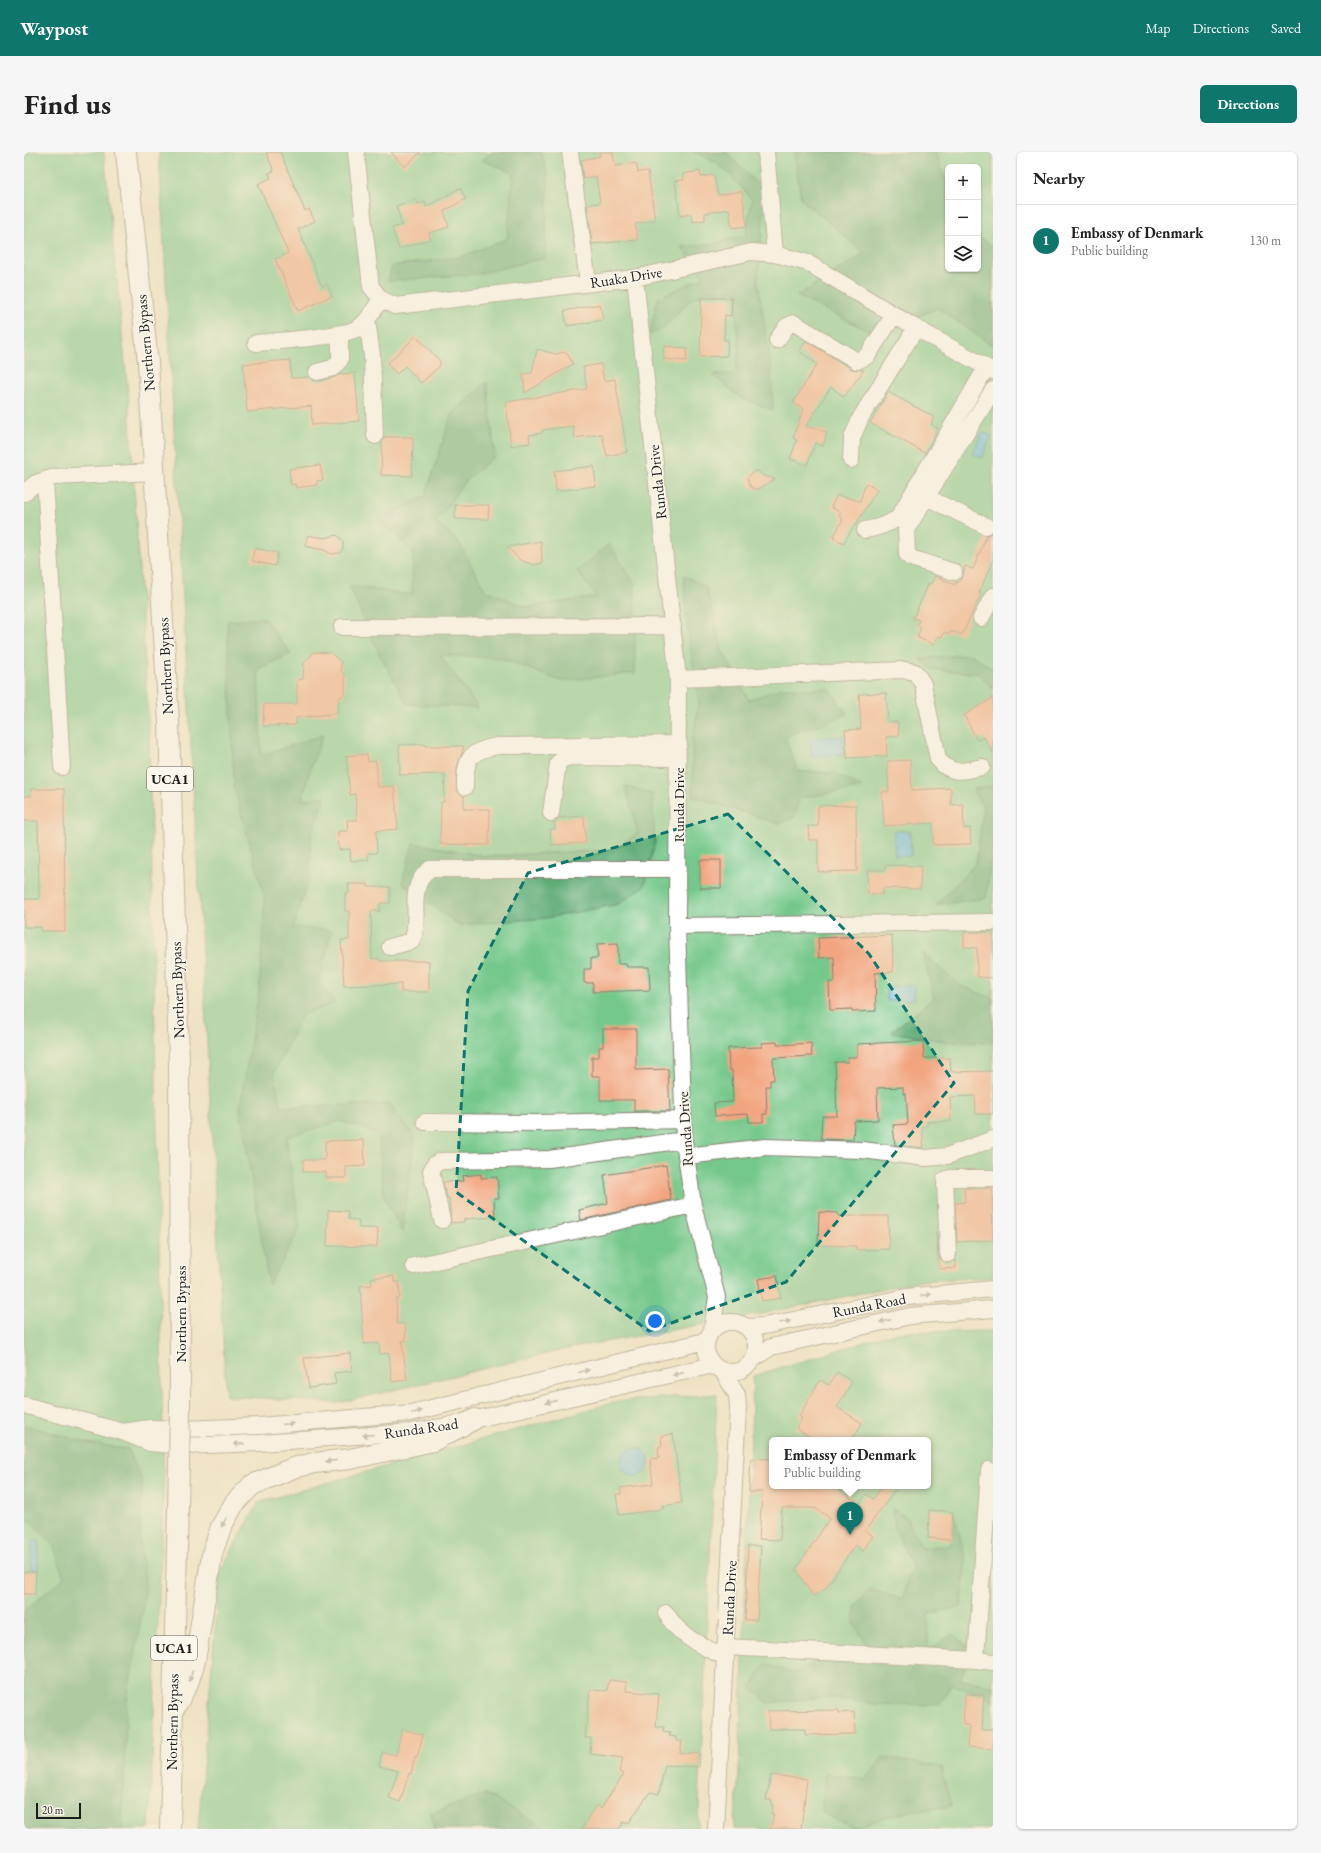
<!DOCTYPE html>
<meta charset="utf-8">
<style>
:root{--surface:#fff;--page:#f6f6f6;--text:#222;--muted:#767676;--line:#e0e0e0;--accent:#0f766e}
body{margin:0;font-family:"EB Garamond",serif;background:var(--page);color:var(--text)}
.controls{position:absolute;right:12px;top:12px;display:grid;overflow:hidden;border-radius:6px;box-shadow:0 1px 3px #0004}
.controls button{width:36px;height:36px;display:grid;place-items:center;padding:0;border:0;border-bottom:1px solid var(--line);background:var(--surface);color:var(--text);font:20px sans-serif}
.scale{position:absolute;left:12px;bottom:10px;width:45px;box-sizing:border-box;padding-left:4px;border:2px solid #1c1c1c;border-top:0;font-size:11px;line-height:14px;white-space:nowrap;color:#1c1c1c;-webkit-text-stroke:3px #fbf7ec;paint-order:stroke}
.you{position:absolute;left:631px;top:1169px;width:14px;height:14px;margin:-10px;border:3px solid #fff;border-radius:50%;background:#1a73e8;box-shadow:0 0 0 6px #1a73e833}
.badge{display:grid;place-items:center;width:26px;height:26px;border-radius:50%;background:var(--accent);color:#fff;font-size:13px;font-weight:700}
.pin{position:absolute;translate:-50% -33px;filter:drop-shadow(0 1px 2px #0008)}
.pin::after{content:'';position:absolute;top:21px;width:14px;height:12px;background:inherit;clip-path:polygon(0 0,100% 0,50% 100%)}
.popup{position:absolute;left:745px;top:1285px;width:162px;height:52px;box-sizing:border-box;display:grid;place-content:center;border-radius:6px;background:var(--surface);filter:drop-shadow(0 1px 3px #0005);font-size:13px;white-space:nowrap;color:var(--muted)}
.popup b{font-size:15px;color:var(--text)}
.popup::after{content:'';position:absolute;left:50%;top:100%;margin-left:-8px;border:8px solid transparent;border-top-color:var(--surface)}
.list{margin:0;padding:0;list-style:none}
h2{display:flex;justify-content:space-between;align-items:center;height:52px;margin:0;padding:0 16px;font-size:17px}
h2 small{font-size:13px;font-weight:400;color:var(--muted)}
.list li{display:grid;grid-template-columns:26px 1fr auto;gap:12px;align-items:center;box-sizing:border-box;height:72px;padding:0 16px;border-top:1px solid var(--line)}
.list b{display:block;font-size:15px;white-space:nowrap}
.list p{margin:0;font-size:13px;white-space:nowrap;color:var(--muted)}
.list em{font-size:13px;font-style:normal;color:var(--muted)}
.icon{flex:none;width:22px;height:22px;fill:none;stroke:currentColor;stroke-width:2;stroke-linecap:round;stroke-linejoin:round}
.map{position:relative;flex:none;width:969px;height:1677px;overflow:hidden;border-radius:6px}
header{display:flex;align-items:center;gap:24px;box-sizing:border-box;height:56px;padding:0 20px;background:var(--accent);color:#fff}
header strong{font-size:19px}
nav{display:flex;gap:22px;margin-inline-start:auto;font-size:14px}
.intro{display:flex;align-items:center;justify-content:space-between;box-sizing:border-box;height:96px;padding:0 24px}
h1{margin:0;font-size:28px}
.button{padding:10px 18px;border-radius:6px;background:var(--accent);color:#fff;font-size:14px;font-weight:700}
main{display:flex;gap:24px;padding:0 24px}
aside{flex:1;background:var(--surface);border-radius:6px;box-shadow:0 1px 3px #0004}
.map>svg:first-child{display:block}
</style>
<header>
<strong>Waypost</strong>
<nav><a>Map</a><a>Directions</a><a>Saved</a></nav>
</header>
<div class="intro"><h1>Find us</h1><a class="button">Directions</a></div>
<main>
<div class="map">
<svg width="969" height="1677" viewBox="0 0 969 1677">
<rect width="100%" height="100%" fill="#fbf7ec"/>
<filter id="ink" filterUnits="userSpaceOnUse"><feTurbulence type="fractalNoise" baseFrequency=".025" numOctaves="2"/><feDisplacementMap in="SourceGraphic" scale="8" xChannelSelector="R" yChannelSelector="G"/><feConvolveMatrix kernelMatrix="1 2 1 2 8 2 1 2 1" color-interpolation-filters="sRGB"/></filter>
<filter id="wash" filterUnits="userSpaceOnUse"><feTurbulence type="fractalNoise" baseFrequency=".012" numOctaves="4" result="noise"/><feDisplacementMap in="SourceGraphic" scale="16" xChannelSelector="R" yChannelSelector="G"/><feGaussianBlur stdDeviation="0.9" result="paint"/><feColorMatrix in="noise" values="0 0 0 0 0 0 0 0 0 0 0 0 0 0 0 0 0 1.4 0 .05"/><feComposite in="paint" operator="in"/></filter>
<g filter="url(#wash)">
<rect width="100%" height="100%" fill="#f0e3c5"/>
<path fill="#74c88b" stroke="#487254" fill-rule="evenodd" d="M0,0H80L105,251L125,578L140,1332L125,1677H0Z
M135,0H969V1125L896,1129L737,1162L547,1196L315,1251L202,1244ZM924,15H954V117H924Z
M969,1179V1677H710L715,1619L729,1224L873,1180ZM748,1288H904V1334H748Z
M693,1242L674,1677H174L196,1419L235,1350L594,1249Z"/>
<path fill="#5fac77" stroke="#3e644a" d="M469,0H517L524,25L521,106L453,122L364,129L368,114L436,105L483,87L489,21L458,8Z
M669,0H702L741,40L734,131L747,215L749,258L718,247L689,223L712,221L715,197L712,167L714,140L683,139L666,148L641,175L625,183L634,146L680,125L658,95L687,92L721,84L728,48C711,27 695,8 669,0Z
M770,0H912L924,38V117H954V84L969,95V194L914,156L851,182L773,144L841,101L777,47Z
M463,230L471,304L441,329L412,370L434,389L461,438L503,455L573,445L553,419L585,392L611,432V521L537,529L476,506L416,503L454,556L383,552L355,501L325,434L388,443L389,400L353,366L401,345L428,261Z
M660,424L682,435L698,498L725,548L758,536L806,537L823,562L761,585L774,619L810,621L839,635L776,646L770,665L755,672L669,644L668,590L675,549L663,475Z
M240,466L267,502L234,517L237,603L299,583L287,615L278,648L301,644L287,685L285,727L269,775L308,778L295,830L311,851L278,863L250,922L257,955L366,952L391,985L378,1080L360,1045L354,982L316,969L262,985L276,1076L245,1133L216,956L235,839L241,747L210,635L203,469Z
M947,502L969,517V537L956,522L907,517L896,507Z
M601,634L628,642L631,691L620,734L595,752L523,766L435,773L378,731L389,691L462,704L589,698L614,681Z
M969,634V688L962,746L912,753L952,711L959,657L949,637Z
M899,801L935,833L969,846V891L924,890L867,880L910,846Z
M0,1273L64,1291L104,1297L118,1329L116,1397L122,1436L103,1548L98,1677H0V1459L40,1426L29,1392L0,1363Z
M868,1357L882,1365L898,1396L927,1393L929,1359L942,1408L937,1455L904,1462V1498L929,1482L949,1499L936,1527L969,1534V1548L927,1532L916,1553L851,1552L802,1545L744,1551L727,1535L741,1512L771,1521L808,1501H849L830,1472L831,1455L845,1437L878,1447L888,1414L872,1379Z
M859,1605L917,1615L927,1654L869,1663L830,1676L798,1661L801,1622L843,1627Z
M462,1642L523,1677H410L407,1661Z"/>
<path fill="#60b9de" stroke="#3e6a7d" d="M958,280L967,284L958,306L949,302Z
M819,584L820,602L788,604L786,587Z
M870,679H886L887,704H871Z
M890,833L891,847L863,849L862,835Z
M597 1310a14 14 0 1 1 28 0a14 14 0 1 1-28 0Z
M8,1388H15L14,1418H7Z"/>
<g id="blocks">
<path fill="#f2a47f" d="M242,0H256L281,59L285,57L291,69L274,77L298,134L303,132L308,144L274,159L251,107L264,101L234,32L247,26L245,21L250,19Z
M367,0H397L380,15Z
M575,0H589L591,14L612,11L614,20L624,19L631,68L611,72L614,88L568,92L563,52L576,51L572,24L559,27L557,8L576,4Z
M676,19L677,25L690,23L694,43L718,39L723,74L708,76L705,57L681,61V68L669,70L667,62L656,64L651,29L660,28L659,22Z
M436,36L442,47L420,59L425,75L405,81L407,87L375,97L368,76L378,73L372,54L392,47L394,52L401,50L402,55Z
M677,146H708L707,164L701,163L700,188H704L703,204L676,205Z
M576,152L579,168L543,174L540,159Z
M392,184L416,209V214L397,231L381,214L373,222L363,212Z
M782,189L828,217L840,218L820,245L807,235L782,274L803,280L799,294L791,291L783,313L766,307L773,288L769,286L779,257L769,251L793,212L775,199Z
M640,194L663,196L662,209L639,207Z
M513,197L532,202L540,200L544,203L549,212L501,241L499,222L508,221Z
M266,208L267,226L285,225L290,229H295L311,225L316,222L331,221L335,269L288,273L287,254L223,260L219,212Z
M577,212L580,229L591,227L603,300L583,304L578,282L551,286L549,274L518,278V281L505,283L506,291L487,294L482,250L563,237L559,215Z
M864,240L910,265L907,272L914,276L901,301L846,271Z
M360,285H389L388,324L357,323L358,290Z
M296,313L299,328L293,329V333L272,336L271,332L267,333L265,317Z
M570,314L572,334L532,339L530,319Z
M730,319H734L740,324L751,327L735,337H730L726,334L723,326Z
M842,331L853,338L831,374L830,373L820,391L809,386L819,367L815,364L817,361L807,355L813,343L836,349Z
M431,353H465L464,367H431Z
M969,380V408L955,441L957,442L938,483L927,479L926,482L920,480L918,485L914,484L910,493L893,485L897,475L893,473L895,468L889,466L905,431L907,432L911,424L931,433L932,430L934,431L939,423L941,414L949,417L963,383Z
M284,383L301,386L313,383L319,389V397L316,401L308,402L300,398L281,394Z
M517,389L518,411L510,413L496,408L483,395Z
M230,396L254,401L251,414L228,409Z
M290,500L307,501L317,510V519L321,523V542L315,546L314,561L272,566V573L239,574L240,552H273V528L279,527L280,511Z
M862,541L864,570H874L875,584L862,585L863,604L823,606L821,578L837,577L835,542Z
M969,546V601L960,585L953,588L940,563Z
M401,592V594H440L433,616V639L440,644V657H466L465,693L416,692L417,650H420L421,622L376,623L375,593Z
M343,602L344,610L352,609L354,635L370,634L374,677L352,679L353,701H344V708L327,709L326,697L315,698L314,679H324L323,668H333L331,642L326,643L322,604Z
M886,608L888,638L927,636V653L939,652L940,677L946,676L947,692L909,693V671L860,674L858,640L865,639L863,609Z
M7,637H40L41,779H17V775H0V747H15L14,669H0V644H7Z
M832,653L833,719L794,720V688H785L784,674H794V654Z
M560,664L562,691L527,693L526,677H531L530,670L535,666Z
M676,708H697V736H676Z
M861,713L897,714L896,737L859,736V742H844L843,718H861Z
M324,732H344V735H366V751H356V759H347L348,807L355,806L356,809H405V840H377V832L320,834L317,788H325V759H321V741H325Z
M940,780H969V826L953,825V796L940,795Z
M868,783L869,820L851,821L852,859L828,860V857L806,858L805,830H811L810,805L795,806L794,786Z
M594,791V812H602L603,815H625L626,838L569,840V831H560V817H567V806H574L573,792Z
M579,877H612V918L644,917L646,959H610V948H576V924H568V905H575V895H579Z
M899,889L900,906H926L927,920L969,919V962H952L951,944L926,945L927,969L903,970V974L898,975L900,996L871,993L869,973L884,972L882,942H879V935L853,936L854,968L830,969L829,988L797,987L798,964H813L811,910H824V905H833V892Z
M753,890V893L787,891L788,904L749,906L750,928H746V934H742L743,962H739V970H725L724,962L691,964L690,951L709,950L708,918H705L704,896L738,895V891Z
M340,988L341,1014L322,1015V1026H302V1020H279V1008H301V989Z
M642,1013L647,1048L557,1068L555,1058L584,1051L580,1023Z
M457,1022V1026L473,1025L475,1046H470L471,1065L440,1067V1070L427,1071L425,1046H423L419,1030L439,1029L438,1024Z
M940,1036H968L969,1088L933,1090L931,1051L941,1050Z
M304,1058L324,1059V1067L335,1068V1076H354L353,1095L303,1094Z
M795,1060L814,1061V1064H864L865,1097L832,1098V1094L794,1093Z
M912,1080L916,1107L924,1111L932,1107V1116L915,1117Z
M370,1124V1130H375L376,1146L372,1147L373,1172H381L382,1189H378L383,1228L368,1230L365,1201L356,1202L355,1191L340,1192L336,1134L348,1133L347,1126Z
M753,1124L757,1146L738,1149L734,1127Z
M326,1201L328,1219L310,1221L312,1232L285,1236L280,1206Z
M813,1220L828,1230L813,1255L838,1271L828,1288H790L772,1276L778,1266L775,1264L796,1228L805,1233Z
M649,1282L658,1351L638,1354L639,1357L595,1363L592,1342H597L596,1336L629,1332L626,1307L635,1306L634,1295L638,1294L637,1284Z
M727,1306L748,1307V1334H810L835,1352L842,1342L849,1347L859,1334H874L841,1379L849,1384L839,1399L831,1393L801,1437L789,1444L772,1417L806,1366L791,1356H758L756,1388L735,1387L738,1340H725Z
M905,1358L929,1360L928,1388L904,1386Z
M724,1394H737L733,1468H721Z
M0,1420H12L11,1442H0Z
M585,1528L603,1530L602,1539L635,1542L632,1575H640L639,1579L646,1580L645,1584L652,1585V1589H658L656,1601L676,1602L675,1615L641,1613L635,1642L626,1640L604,1672L600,1670L595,1677H557L572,1653L577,1656L600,1622L595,1620L599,1606L566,1602L567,1586H561L566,1538L583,1539Z
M941,1542L960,1543L958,1578H969V1597L943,1595L945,1573H939Z
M815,1558V1561L830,1560L831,1582L781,1583V1577H745L744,1559Z
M378,1577L399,1583L393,1605L391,1604L387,1622L385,1621L376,1650L365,1646L374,1619L355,1614L358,1600L372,1603Z
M747,1623L783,1627L777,1677H746L750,1662H747L749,1653H747L748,1648H742Z"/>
</g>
</g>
<g filter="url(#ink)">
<use href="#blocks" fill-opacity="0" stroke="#868070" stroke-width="1"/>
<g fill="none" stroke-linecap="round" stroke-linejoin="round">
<g stroke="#868070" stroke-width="18">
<path id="minor" d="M332,0L347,135L357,147L371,154L611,126L727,100L751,102L784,111L892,176L969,219
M546,0L564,130
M742,0L751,102
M611,126L654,527L653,774L660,988L669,1053L693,1145L688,1178
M343,168L348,203L351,284
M753,188L763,174L770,171L833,209L843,204L870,163
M232,191C252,189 320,185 334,176C344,170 350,157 357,147
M293,220L309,216L316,208V181
M827,308L828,286L837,265L892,176
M21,328L38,615
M0,341L12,331L30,325L130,320
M902,345L962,374
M841,378C854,376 863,373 874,366L962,216
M930,420L887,406L883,402L882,378L969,238
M957,466L969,444
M318,475L649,474
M654,527L881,518L891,520L899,532L914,607C927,624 940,619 958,615
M441,635C441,608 444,599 473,594L655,592
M527,661L534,611L539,607L546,605L654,606
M653,774L969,770
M366,795L388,789C398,764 381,736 406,717H654
M401,970L512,971L659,968
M662,1004L742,995L838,998L902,1006L923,1004L969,987
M418,1068L407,1019L411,1012L417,1009L525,1007L660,988
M924,1102L921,1028L926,1026H969
M390,1114L669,1053
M682 1195a25 25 0 1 1 50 0a25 25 0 1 1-50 0Z
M722,1175L740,1174L883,1145L969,1137
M729,1207L747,1195L886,1164L969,1157
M0,1253L99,1280L126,1291L158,1294L236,1291L387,1280L418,1275L685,1214L692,1215
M99,1280L126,1276L159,1277L236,1274L387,1261L677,1190L684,1186
M642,1461C656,1486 677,1493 702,1506
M702,1495L952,1508L965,1318
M952,1508L969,1510
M692,1677L714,1255L713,1243L698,1218"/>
</g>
<g stroke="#868070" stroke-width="22">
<path id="major" d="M102,0L124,211L145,571L155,909L156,1255
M149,1559L164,1531L171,1509L188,1402L197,1375L210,1352L228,1333L269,1316L290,1311L326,1307L409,1289L451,1267
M146,1677L155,1314"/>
</g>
<use href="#minor" stroke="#fff" stroke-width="16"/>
<use href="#major" stroke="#fff" stroke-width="20"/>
<g stroke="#868070" stroke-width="22" stroke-linecap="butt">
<path id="major-bridge" d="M155,1314L156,1255"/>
</g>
<use href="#major-bridge" stroke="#fff" stroke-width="20"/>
</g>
<defs><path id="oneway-solid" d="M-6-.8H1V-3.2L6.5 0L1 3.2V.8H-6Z"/></defs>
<g fill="#999">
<use href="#oneway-solid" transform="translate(902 1143) rotate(-6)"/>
<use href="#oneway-solid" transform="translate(861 1169) rotate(167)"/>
<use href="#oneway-solid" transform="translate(761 1170) rotate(-11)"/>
<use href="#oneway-solid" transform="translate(560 1219) rotate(-14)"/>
<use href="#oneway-solid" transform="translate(654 1222) rotate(167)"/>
<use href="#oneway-solid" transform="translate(527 1250) rotate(167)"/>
<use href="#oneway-solid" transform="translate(393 1260) rotate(-14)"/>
<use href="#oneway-solid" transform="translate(264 1272) rotate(-5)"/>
<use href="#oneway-solid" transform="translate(344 1283) rotate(176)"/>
<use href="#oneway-solid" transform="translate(215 1292) rotate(178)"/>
<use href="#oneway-solid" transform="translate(307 1309) rotate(173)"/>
<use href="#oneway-solid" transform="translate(200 1370) rotate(119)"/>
<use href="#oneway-solid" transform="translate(167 1524) rotate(106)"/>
</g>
</g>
<path d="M0 0H969V1677H0ZM704,662L845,802L930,931L762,1130L625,1179L432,1040L444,839L504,721Z" fill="#f0e3c5" fill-opacity=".55" fill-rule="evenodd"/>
<path fill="none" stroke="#0f766e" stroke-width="3" stroke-dasharray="8 5" stroke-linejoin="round" d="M704,662L845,802L930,931L762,1130L625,1179L432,1040L444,839L504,721Z"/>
<g text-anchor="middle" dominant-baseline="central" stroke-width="3" stroke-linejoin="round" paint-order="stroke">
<g fill="#fbf7ec" stroke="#5f5e5a" stroke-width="1">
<rect x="123" y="615" width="46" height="24" rx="3"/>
<rect x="127" y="1484" width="46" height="24" rx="3"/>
</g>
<g font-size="14" font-weight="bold" fill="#1c1c1c">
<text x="146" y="627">UCA1</text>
<text x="150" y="1496">UCA1</text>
</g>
<g font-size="15" fill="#1c1c1c" stroke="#fbf7ec">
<text transform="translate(602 125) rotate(-9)">Ruaka Drive</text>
<text transform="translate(121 191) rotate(-95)">Northern Bypass</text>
<text transform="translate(633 330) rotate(-96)">Runda Drive</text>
<text transform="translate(141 514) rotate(-93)">Northern Bypass</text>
<text transform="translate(654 653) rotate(-90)">Runda Drive</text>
<text transform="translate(153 838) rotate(-92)">Northern Bypass</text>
<text transform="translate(661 977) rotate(-94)">Runda Drive</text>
<text transform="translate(845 1153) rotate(-11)">Runda Road</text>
<text transform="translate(156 1162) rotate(-90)">Northern Bypass</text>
<text transform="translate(397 1276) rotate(-8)">Runda Road</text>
<text transform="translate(705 1446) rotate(-87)">Runda Drive</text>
<text transform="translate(148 1570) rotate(-89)">Northern Bypass</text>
</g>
</g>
</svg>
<div class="controls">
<button>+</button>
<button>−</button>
<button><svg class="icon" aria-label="layers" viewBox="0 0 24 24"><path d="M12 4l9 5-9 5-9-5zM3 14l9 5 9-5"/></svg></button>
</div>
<div class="scale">20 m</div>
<div class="you"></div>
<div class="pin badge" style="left:826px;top:1383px">1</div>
<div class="popup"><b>Embassy of Denmark</b>Public building</div>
</div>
<aside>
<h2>Nearby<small></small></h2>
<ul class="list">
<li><span class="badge">1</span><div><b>Embassy of Denmark</b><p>Public building</p></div><em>130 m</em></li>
</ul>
</aside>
</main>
